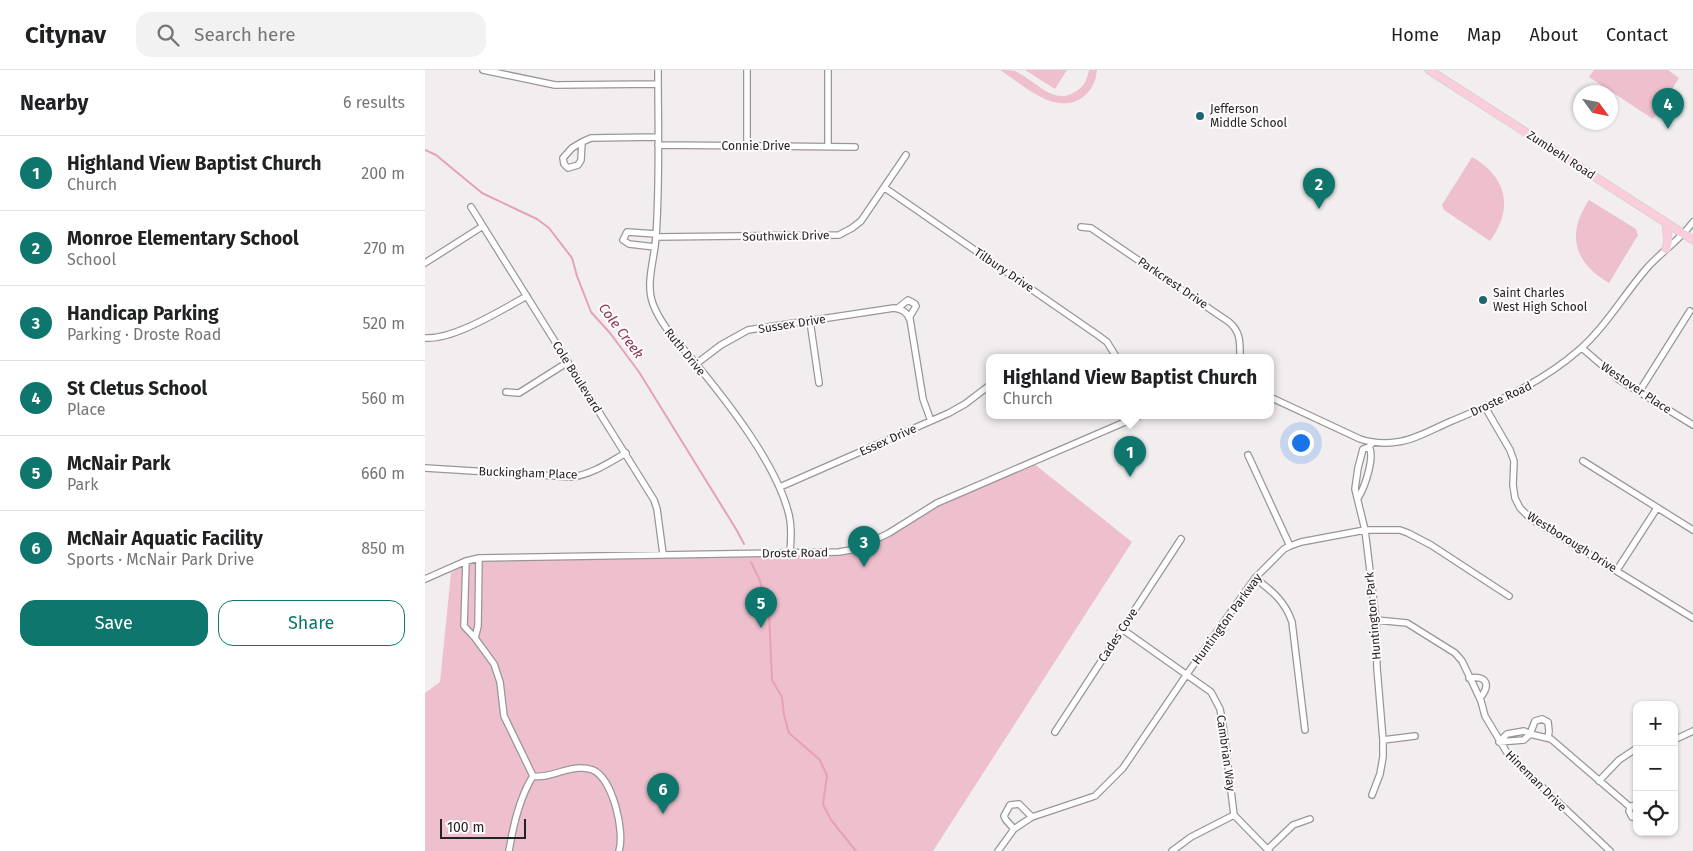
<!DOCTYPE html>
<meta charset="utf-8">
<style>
:root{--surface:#fff;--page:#f2f2f2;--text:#202124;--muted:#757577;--line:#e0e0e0;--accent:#0f766e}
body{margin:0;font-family:"Fira Sans",sans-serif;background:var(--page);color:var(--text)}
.controls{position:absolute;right:15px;bottom:15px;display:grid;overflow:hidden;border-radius:10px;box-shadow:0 1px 4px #0004}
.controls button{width:45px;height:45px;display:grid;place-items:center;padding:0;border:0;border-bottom:1px solid var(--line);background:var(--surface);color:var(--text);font:25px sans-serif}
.compass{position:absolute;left:1148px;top:15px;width:45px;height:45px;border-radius:50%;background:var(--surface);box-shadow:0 1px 4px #0004;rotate:123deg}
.scale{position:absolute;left:15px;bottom:12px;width:86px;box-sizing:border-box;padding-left:5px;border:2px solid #252424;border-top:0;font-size:14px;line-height:18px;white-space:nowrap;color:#252424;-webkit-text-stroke:4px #fffbfc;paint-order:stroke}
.you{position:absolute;left:875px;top:372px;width:18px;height:18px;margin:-12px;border:4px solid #fff;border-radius:50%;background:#1a73e8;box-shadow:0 0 0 8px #1a73e833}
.badge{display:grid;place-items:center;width:32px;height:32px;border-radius:50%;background:var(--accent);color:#fff;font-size:16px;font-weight:700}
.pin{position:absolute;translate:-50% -41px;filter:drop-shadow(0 1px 2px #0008)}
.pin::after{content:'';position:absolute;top:26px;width:18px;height:15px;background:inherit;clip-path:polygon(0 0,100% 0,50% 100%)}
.popup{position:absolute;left:561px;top:284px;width:288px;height:65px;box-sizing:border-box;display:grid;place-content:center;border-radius:10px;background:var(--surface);filter:drop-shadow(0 1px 4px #0005);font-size:16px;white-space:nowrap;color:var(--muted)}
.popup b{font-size:19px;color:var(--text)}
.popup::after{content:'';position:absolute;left:50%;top:100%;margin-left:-10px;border:10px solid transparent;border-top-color:var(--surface)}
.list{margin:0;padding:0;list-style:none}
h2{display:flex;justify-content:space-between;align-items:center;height:65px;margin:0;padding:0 20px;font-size:21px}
h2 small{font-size:16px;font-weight:400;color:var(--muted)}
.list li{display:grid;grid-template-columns:32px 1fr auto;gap:15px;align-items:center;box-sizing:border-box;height:75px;padding:0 20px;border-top:1px solid var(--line)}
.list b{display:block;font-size:19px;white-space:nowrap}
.list p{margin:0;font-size:16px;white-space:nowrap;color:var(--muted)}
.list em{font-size:16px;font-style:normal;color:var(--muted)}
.actions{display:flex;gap:10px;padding:15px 20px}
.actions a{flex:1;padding:11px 0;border:1px solid var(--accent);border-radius:15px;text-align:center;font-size:18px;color:var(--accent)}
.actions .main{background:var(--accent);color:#fff}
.icon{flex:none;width:28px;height:28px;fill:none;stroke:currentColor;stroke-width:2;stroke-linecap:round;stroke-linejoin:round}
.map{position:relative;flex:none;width:1268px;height:781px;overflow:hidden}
header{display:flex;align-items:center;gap:30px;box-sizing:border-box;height:70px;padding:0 25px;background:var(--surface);border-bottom:1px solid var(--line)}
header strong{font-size:24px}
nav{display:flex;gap:28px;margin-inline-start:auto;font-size:18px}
.search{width:350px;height:45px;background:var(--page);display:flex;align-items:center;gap:12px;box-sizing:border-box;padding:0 18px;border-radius:15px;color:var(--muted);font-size:19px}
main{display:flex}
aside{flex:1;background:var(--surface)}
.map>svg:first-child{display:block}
</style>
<header>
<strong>Citynav</strong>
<div class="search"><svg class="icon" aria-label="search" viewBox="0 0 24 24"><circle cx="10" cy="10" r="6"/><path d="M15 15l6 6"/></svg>Search here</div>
<nav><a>Home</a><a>Map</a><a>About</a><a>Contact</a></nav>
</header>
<main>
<aside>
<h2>Nearby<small>6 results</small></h2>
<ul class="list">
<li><span class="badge">1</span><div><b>Highland View Baptist Church</b><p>Church</p></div><em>200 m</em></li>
<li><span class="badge">2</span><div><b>Monroe Elementary School</b><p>School</p></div><em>270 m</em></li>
<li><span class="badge">3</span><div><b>Handicap Parking</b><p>Parking · Droste Road</p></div><em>520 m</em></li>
<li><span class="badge">4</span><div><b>St Cletus School</b><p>Place</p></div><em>560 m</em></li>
<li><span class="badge">5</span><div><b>McNair Park</b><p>Park</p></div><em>660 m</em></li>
<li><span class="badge">6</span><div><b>McNair Aquatic Facility</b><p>Sports · McNair Park Drive</p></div><em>850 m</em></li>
</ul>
<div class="actions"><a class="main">Save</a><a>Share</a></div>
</aside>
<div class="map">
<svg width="1268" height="781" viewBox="0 0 1268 781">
<rect width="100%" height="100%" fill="#f2eeef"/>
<path fill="#eebfcc" d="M575,0C580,0 586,0 590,1C609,9 628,36 650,22C659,17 662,10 664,0H672C671,11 667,20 658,27C631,47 598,15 575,0Z
M600,0H642L630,19Z
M1169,0H1243L1254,8L1228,49L1164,7Z
M1047,87C1082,107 1089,138 1065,171L1019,140L1017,135Z
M1164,130L1211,159L1213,165L1184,213C1149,193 1141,164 1164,130Z
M608,393L707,472L508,781H0V623L15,612L26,503L46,490L431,479L512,433Z"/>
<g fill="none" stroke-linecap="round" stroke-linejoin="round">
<path stroke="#e6a2b5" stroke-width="2" d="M0,80L11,85L57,123L112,149L124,158L147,188L152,206L166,242L185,263L214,302L311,459L319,474
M326,492L335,511L344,543L347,610L357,627L359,645L364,663L395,690L402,706L398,734L406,750L431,781"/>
<g stroke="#9a9697" stroke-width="8">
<path id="minor" d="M58,0L130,15L233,14
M233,0C233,55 235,111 231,166C230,188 220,213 228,234C237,258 256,275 272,295C304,334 350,393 363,441C367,454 366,469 365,483
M157,72L147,78L138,88L139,94L143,98L153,95L156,90L157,72L166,68L233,67
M233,75L430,77
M322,76V0
M403,76V0
M460,118L674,266L682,272L692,288
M46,137L229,430L232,439L238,484
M656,157L666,158L804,252C816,262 815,273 815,288
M231,167L414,165L427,158L436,151L481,85
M230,177L204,174L198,170L202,162L231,164
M0,193L58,156
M473,238L483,230L490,234L491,236L484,248
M385,251L394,313
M0,268C29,270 76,240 102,226
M1157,278L1193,309L1268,355
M271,294L296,275L323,260L469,238C476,239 481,241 485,249L498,329L506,351
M81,322L94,323L143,292
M1214,322L1265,241
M845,327L935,369C947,373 959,374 972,372C989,370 1006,360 1022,353C1070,333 1115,314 1154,280C1179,259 1200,223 1222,198C1237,181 1255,170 1268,152
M1060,337L1085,380L1089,391L1088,415L1090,428L1095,438L1105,448L1268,548
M947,373L944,377L938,379L933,398L930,419L940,460L951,550L952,598L958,670V687L955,704L947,725
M823,385L865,476
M1158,391L1268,460
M0,398L146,407C166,405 183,393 201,383
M355,417L524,343L540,334L565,315
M933,428C940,417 950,387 944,377
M41,491L39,556L50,568L53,556L54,488
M1192,500L1232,438
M830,508C847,521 860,531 867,552L880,660
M0,509L41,491L54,488L414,482L431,479L464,463L512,433L714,346
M951,550L982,553L1030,583L1037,591L1049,616L1056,631L1060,646L1084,686L1185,781
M697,559L786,622L795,639L798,655L809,745L844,781
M50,568L69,594L75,612L79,646L108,706
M1044,608C1062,605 1066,615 1055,628
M630,662L756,469
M958,670L990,666
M1249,670L1268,661
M1074,672L1099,670L1105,664L1126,669L1205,737
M1074,672L1082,664L1099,661L1105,664L1110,651L1117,649L1123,652L1124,661L1123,668
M1174,711L1194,690L1212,678
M1212,735L1206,736L1204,741L1207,747H1212
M589,759L581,750L579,746L585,735L594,734L607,747
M843,779L868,755L885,749
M84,781C88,756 94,728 108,706C125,709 140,697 157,698C160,698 165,699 168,700C188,709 200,762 194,781
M573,781L589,759L607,747L670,726L698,698L762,604L830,508L859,479L865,476L876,472L940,460H975L983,463L1006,475L1084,526
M747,781L766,767L809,745"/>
</g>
<g stroke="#cbcaca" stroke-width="9">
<path id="major" d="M1004,0L1268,170
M1241,153L1243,171L1241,179"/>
</g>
<use href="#minor" stroke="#fff" stroke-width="5.5"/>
<use href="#major" stroke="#f9ceda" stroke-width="8"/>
</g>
<g fill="#1d6573" stroke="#fffbfc" stroke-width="2">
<circle cx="775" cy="46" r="5"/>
<circle cx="1058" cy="230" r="5"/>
</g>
<g text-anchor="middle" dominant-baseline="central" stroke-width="4" stroke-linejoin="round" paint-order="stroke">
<g font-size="12" fill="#252424" stroke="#fffbfc" text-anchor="start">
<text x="785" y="39">Jefferson<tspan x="785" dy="14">Middle School</tspan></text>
<text x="1068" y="223">Saint Charles<tspan x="1068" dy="14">West High School</tspan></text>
</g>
<g font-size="12" fill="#252424" stroke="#fffbfc">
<text x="331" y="76">Connie Drive</text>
<text transform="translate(1136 85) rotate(33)">Zumbehl Road</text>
<text transform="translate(361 166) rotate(-1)">Southwick Drive</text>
<text transform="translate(579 200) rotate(34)">Tilbury Drive</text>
<text transform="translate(748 213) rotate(34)">Parkcrest Drive</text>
<text transform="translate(367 254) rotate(-9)">Sussex Drive</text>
<text transform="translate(260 282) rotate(51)">Ruth Drive</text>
<text transform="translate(152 307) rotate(58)">Cole Boulevard</text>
<text transform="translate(1211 318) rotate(34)">Westover Place</text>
<text transform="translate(1076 329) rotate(-25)">Droste Road</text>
<text transform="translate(463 370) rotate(-24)">Essex Drive</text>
<text transform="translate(103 403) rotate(2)">Buckingham Place</text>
<text transform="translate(1147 472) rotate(32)">Westborough Drive</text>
<text transform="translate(370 483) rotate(-1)">Droste Road</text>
<text transform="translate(948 546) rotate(-95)">Huntington Park</text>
<text transform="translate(802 549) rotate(-54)">Huntington Parkway</text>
<text transform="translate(693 565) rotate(-57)">Cades Cove</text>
<text transform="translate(801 683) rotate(82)">Cambrian Way</text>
<text transform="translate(1111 711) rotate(45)">Hineman Drive</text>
</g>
<g font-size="14" font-style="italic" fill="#893754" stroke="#fffbfc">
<text transform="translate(196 261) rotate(53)">Cole Creek</text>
</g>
</g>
</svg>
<div class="controls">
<button>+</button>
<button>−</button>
<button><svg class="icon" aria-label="locate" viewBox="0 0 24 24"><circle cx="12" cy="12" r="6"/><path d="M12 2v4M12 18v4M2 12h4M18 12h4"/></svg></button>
</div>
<svg class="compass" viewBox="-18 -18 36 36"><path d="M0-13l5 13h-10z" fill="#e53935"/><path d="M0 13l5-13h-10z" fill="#757577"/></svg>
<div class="scale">100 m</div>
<div class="you"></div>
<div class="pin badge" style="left:705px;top:407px">1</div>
<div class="popup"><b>Highland View Baptist Church</b>Church</div>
<div class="pin badge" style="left:894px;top:139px">2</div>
<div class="pin badge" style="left:439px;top:497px">3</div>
<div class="pin badge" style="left:1243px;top:59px">4</div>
<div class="pin badge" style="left:336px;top:558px">5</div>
<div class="pin badge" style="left:238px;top:744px">6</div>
</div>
</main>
